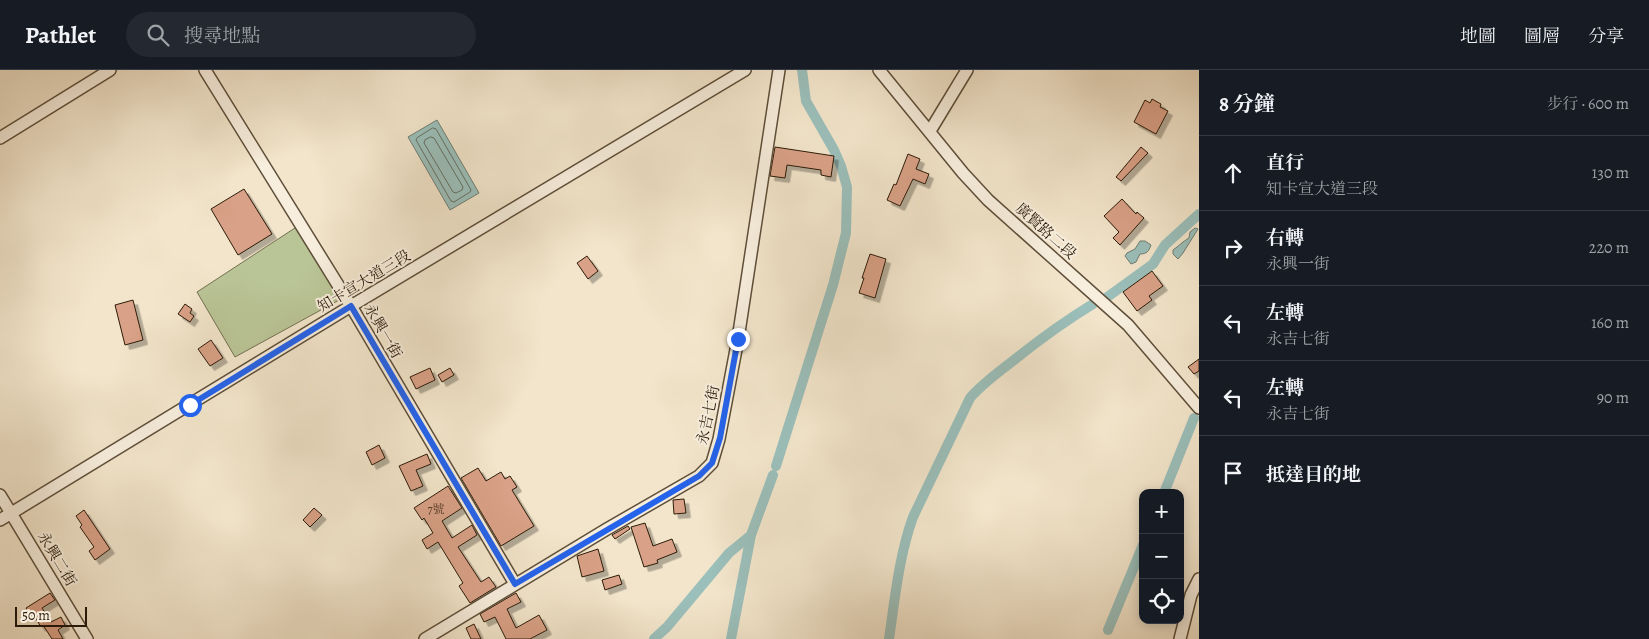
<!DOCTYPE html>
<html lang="zh-TW">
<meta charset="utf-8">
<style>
:root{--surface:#171b24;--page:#242831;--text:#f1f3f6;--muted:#9ea1a6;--line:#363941}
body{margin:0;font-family:Alegreya,"Noto Serif TC",serif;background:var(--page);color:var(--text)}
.controls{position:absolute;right:15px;bottom:15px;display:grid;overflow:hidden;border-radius:10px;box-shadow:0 2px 12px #0003}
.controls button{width:45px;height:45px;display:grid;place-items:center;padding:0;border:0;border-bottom:1px solid var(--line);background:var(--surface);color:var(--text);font:25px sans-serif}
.scale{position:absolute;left:15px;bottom:12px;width:72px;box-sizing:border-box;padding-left:5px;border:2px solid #2c1b08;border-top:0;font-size:14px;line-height:18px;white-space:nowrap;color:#2c1b08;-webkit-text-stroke:4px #f7eedd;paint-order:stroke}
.stop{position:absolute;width:15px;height:15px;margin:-11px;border:4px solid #2563eb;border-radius:50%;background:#fff}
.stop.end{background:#2563eb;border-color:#fff;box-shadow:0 1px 5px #0008}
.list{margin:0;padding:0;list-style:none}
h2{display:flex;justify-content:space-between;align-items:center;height:65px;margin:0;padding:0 20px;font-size:21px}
h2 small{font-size:16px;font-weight:400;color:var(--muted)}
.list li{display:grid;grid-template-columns:32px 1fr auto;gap:15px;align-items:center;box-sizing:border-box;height:75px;padding:0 20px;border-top:1px solid var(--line)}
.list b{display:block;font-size:19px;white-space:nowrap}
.list p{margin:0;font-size:16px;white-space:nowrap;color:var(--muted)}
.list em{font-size:16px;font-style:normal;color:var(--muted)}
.icon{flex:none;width:28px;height:28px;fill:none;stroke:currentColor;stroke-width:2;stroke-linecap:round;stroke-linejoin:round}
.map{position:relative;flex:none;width:1199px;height:569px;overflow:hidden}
header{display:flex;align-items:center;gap:30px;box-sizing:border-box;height:70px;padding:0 25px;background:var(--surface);border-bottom:1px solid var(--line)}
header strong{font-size:24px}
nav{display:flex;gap:28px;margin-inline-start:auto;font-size:18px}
.search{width:350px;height:45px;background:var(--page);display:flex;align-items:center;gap:12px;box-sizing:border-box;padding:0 18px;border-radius:28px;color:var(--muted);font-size:19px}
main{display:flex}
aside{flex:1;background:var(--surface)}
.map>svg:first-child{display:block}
</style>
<header>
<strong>Pathlet</strong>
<div class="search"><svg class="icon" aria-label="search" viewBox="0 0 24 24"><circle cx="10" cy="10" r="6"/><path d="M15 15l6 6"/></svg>搜尋地點</div>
<nav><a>地圖</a><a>圖層</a><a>分享</a></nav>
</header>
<main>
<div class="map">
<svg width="1199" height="569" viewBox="0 0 1199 569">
<defs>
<filter id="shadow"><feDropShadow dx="4.5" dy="4.5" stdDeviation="0" flood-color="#0004"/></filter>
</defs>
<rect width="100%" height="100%" fill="#f2e5cb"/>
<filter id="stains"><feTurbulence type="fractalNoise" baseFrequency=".004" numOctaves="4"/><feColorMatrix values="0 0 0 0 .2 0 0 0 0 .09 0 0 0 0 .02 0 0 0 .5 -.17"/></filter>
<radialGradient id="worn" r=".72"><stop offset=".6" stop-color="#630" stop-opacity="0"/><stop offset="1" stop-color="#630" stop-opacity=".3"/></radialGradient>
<path fill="#bac597" stroke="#737050" d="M298,156L341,229L235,287L197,222Z"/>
<path fill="#9bbfba" stroke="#6f7d73" d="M437,50L479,123L450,140L408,67Z
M1195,158L1198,159L1183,183L1178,189L1173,184V180C1179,176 1182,172 1189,168L1190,162Z
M1140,171H1145L1151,175C1149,181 1147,184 1140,184L1136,192L1131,194L1125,186L1127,183L1135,179Z"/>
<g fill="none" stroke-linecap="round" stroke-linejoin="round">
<path stroke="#646d61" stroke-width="1" d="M433,58L436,59L471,120L470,122L454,132L451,131L416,70L417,68Z
M431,67L434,68L463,117L462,120L456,123L453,122L424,73L425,70Z"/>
<path stroke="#9bbfba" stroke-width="10" d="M1106,228L1153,194L1165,175L1199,144
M776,396L833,215L846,163L847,117L841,96L834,80L806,31L802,0
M1164,423L1194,348
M1108,560L1143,475
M654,569L667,557L729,483L751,465
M731,569L751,465L773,405
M889,569C895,528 899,486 913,447L970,328C983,313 999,302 1014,290C1039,270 1065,251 1093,234"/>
</g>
<path fill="#d9a187" stroke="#2c1b08" filter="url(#shadow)" d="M1152,29L1161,34L1160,37L1168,41L1156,64L1134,52L1145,30L1150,33Z
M775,77L834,86L831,107L821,105V100L787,95L785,108L770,106Z
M1141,77L1148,83L1121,111L1116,107Z
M908,84L920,89L916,99L929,104L925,114L913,109L900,136L887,130L894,114L896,115Z
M244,119L272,164L238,185L211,139Z
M1122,129L1136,144L1137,142L1144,148L1120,175L1113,168L1119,162L1104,146Z
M870,184L886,189L875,228L859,223L864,208H862Z
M587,186L598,201L588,209L577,193Z
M1152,201L1163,216L1149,226L1152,230L1137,241L1123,222Z
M133,230L143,270L125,275L115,235Z
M185,234L192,239L190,243L194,246L190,252L178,244Z
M211,270L223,288L210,296L198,279Z
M1199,289V301L1194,304L1188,297Z
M430,298L435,310L416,319L410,307Z
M450,298L454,305L442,312L438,305Z
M379,375L385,388L372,395L366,382Z
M427,384L431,394L416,400L423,416L411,421L399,396Z
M478,398L486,411L501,402L505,409L510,406L517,417L512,420L534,456L501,476L461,408Z
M448,416L462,438L442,451L452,468L472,455L477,465L458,477L481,512L489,507L496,517L470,533L459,516L463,513L438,472L427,479L422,470L433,463L424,448L422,450L414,438Z
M684,429L686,443L674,444L673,430Z
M314,438L322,445L310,457L303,450Z
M84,440L110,479L95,490L89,481L94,477L80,457L82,455L76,446Z
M645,453L653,476L672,469L677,482L657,490L658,493L644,497L631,457Z
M628,456L630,459L615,469L612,465Z
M598,479L604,501L582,507L577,486Z
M619,505L622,514L605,520L602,510Z
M50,523L55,530L42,538L51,552L61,547L65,555L58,560L63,569H52L43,555L41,557L33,544L30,546L26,538Z
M516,523L521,532L507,539L516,558L539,545L547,560L530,569H506L495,547L484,552L480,544Z
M474,554L481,569H471L466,558Z"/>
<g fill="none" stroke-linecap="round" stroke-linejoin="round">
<g stroke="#5e4e39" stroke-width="14">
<path id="minor" d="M205,0L351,236L515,514
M879,0L963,103L988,130L1128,255L1199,338
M930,61L967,0
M0,68L110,0
M0,425L87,569
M0,450L351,236L745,0
M425,569L607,459L699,406L712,393L719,369L738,269L779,0
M1180,569L1191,525L1199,509"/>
</g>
<use href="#minor" stroke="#f7eedd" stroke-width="11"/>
</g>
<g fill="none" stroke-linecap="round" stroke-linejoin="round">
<path stroke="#2563eb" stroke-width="6" d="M190,335L351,236L515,514L699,406L712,393L720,368L738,269"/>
</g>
<g text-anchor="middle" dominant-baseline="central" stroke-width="4" stroke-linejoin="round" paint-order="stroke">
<g font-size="12" fill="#573c28">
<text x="436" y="439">7號</text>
</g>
<g font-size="15" fill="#2c1b08" stroke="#f7eedd">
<text transform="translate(1046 161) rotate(42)">廣賢路二段</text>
<text transform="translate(364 211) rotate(-31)">知卡宣大道三段</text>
<text transform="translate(383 261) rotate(60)">永興一街</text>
<text transform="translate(708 345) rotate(-78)">永吉七街</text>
<text transform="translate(57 489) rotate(59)">永興二街</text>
</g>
</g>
<rect width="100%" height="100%" filter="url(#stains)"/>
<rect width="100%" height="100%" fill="url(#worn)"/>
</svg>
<div class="controls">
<button>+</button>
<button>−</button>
<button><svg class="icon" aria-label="locate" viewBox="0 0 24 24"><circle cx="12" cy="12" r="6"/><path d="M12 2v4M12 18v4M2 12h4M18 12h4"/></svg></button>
</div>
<div class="scale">50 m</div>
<div class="stop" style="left:190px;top:335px"></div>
<div class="stop end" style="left:738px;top:269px"></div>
</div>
<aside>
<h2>8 分鐘<small>步行 · 600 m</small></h2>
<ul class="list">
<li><svg class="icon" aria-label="ahead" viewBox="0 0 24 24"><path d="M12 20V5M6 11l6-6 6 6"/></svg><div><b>直行</b><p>知卡宣大道三段</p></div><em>130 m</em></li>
<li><svg class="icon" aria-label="right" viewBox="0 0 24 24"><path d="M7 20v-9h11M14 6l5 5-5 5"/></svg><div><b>右轉</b><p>永興一街</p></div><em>220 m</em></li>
<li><svg class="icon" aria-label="left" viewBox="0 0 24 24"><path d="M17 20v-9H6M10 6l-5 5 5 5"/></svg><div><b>左轉</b><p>永吉七街</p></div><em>160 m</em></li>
<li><svg class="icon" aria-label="left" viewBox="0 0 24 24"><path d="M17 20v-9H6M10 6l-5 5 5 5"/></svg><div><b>左轉</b><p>永吉七街</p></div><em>90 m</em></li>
<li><svg class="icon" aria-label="arrive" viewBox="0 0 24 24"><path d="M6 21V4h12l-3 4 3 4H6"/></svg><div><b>抵達目的地</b></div></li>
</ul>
</aside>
</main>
